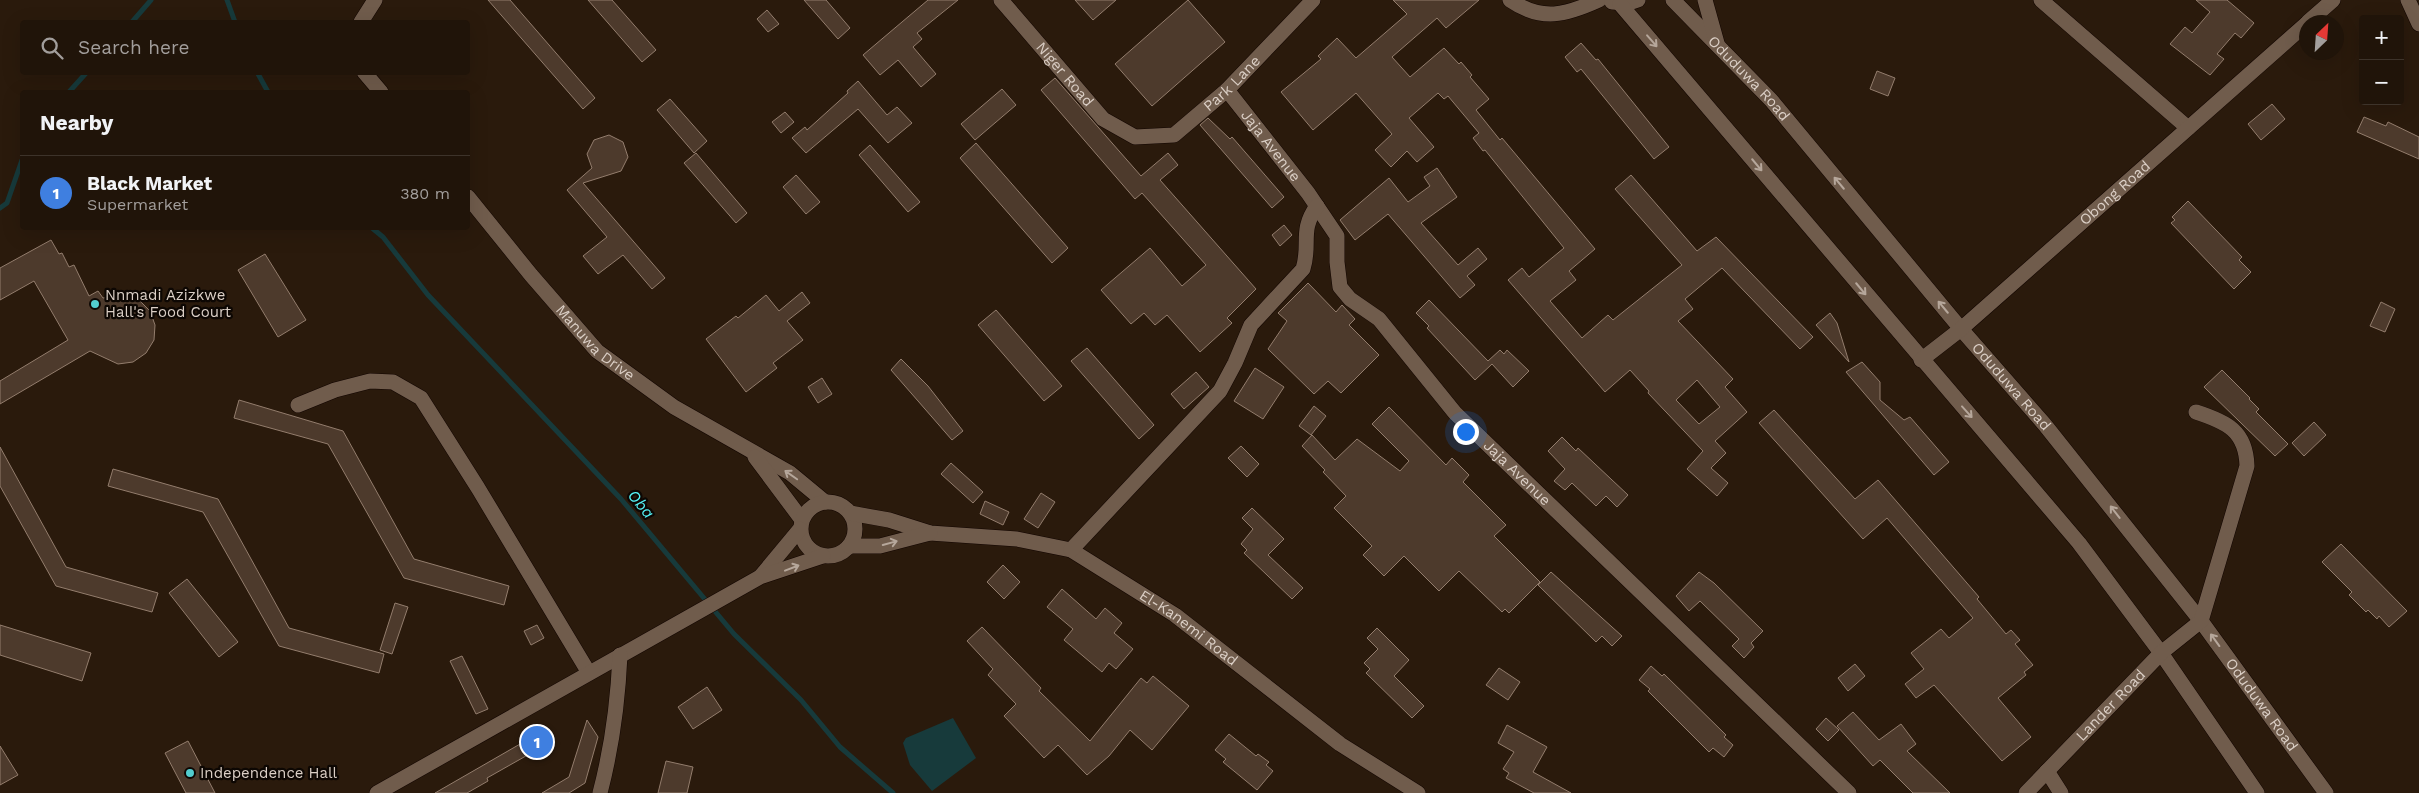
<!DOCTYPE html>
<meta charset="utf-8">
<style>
:root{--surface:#201409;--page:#2d2117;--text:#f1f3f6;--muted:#a29e9c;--line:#3d332a;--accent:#ea580c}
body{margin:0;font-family:"Work Sans",sans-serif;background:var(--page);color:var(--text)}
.controls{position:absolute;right:15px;top:15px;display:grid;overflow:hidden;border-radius:5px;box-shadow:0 5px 20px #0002}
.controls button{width:45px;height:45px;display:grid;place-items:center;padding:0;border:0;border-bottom:1px solid var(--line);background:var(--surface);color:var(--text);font:25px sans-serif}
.compass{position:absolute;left:2299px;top:15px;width:45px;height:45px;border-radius:50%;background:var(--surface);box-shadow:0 5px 20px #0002;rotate:25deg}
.you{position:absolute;left:1465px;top:431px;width:18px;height:18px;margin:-12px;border:4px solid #fff;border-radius:50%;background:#1a73e8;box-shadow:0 0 0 8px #1a73e833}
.badge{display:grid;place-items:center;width:32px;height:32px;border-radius:50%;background:var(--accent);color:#fff;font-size:16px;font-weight:700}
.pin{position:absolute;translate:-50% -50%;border:2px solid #fff;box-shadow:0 1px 5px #0006}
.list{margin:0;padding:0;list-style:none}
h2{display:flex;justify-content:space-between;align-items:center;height:65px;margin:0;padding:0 20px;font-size:21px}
h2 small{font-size:16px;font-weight:400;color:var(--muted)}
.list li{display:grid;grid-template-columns:32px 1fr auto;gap:15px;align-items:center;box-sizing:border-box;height:75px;padding:0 20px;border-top:1px solid var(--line)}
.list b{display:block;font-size:19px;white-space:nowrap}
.list p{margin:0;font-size:16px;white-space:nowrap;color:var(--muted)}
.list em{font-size:16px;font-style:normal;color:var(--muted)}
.icon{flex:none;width:28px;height:28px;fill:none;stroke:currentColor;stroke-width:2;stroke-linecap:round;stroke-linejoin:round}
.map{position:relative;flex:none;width:2419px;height:793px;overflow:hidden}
.search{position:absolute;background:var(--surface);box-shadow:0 5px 20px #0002;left:20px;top:20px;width:450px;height:55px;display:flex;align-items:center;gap:12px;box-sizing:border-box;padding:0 18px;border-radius:5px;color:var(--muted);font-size:19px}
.panel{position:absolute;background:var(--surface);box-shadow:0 5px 20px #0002;left:20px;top:90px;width:450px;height:140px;border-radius:5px}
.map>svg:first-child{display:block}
</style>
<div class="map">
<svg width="2419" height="793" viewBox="0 0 2419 793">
<rect width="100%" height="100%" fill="#2a1a0c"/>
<path fill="#173a3b" d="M953,718L976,758L932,791L910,765L903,743L906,738Z"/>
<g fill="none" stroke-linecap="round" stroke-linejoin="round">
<path stroke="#173a3b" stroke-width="5" d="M227,0L235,22
M132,22L151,0
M257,72L268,92
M69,92L87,72
M0,208L7,203L22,160
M372,228L383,237L428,295L621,499L734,634L801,700L840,747L893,793"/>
</g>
<path fill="#4d3a2c" stroke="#937d6d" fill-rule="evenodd" d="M488,0H510L595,98L583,109Z
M588,0H612L656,50L642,62Z
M804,0H826L850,28L838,39Z
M928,0H958L917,33L922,39L913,47L936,74L921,87L898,60L880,75L863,55Z
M1075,0H1116L1093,20Z
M1188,0L1225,42L1152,106L1115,64Z
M1393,0H1479L1446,28L1437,18L1392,57L1410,77L1444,48L1459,64L1461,62L1472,75L1470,77L1489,99L1476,110L1500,140L1502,138L1595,249L1569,271L1576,280L1550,301L1582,338L1608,315L1613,320L1682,265L1615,189L1631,175L1697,251L1716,237L1813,337L1800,349L1722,268L1685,299L1693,309L1678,321L1733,379L1725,387L1747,412L1715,441L1726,453L1711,468L1728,483L1717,496L1687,469L1703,451L1648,393L1649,391L1630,370L1605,392L1508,280L1522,268L1529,277L1564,248L1485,150L1483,151L1473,138L1479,133L1448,96L1444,99L1438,93L1409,118L1434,147L1417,162L1407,151L1391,167L1375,150L1392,134L1356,93L1313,130L1281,92L1321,59L1318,56L1337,38L1356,58L1407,14ZM1697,380L1720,407L1699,424L1676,400Z
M2196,0H2227L2254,23L2241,38L2235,33L2217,54L2224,59L2210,75L2170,44L2185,27L2192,33L2210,12Z
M767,10L779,24L768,32L757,19Z
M1581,43L1596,60L1598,59L1669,147L1654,159L1581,69L1577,72L1565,57Z
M1877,71L1895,78L1888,96L1870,89Z
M1055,78L1141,176L1168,153L1178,165L1160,180L1256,289L1227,318L1232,323L1200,352L1167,315L1155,325L1144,313L1131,324L1101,290L1150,248L1182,286L1206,265L1142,193L1135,199L1041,90Z
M858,81L887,115L897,107L912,123L888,143L858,109L806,153L792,138L805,127L807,130L848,93L847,91Z
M1002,89L1016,105L975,140L961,124Z
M670,99L707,141L694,153L657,110Z
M2272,104L2285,119L2261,140L2248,124Z
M785,112L794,122L781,133L772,122Z
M2364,117L2386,126L2388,122L2419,137V159L2357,132Z
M1208,118L1230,139L1232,137L1284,197L1272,208L1200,125Z
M609,135L623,142L628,157L621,171L583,183L665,278L652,289L623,255L598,274L583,256L607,237L567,190L592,168L587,154L594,140Z
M976,143L1068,248L1052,263L960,158Z
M870,145L920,202L908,212L859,155Z
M696,153L747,213L736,223L684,163Z
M1437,168L1457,197L1421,223L1458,265L1478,248L1487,259L1467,276L1475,285L1460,298L1388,214L1355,240L1340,220L1389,178L1408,202L1430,186L1424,177Z
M796,175L820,202L806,214L783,187Z
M2188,201L2242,257L2239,260L2251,272L2234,289L2171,223L2175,220L2172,217Z
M1284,225L1292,235L1280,246L1272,235Z
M51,240L59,254L62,253L69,267L74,265L89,296L98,291L103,298L124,295L139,300L150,311L155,325L154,340L146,353L133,362L118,364L90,351L0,404V381L68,340L34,281L0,300V268Z
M265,254L306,320L278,337L238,270Z
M1308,283L1336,312L1342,305L1355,319L1349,325L1379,355L1341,393L1328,381L1314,394L1268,349L1287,321L1278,313Z
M802,292L810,303L787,321L803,340L773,363L777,368L746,392L706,339L736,316L738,318L766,295L779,311Z
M1429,300L1488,361L1500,350L1504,354L1507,350L1529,371L1513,387L1492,364L1475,380L1427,328L1429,326L1416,313Z
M2381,302L2395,309L2385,332L2370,326Z
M996,310L1062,386L1044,401L978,325Z
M1830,313L1837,323L1849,362L1816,325Z
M1087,348L1154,425L1139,439L1071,361Z
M901,359L928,386L963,431L952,440L891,370Z
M1862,362L1880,382V400L1904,420L1910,417L1949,462L1934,475L1846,372Z
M1255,368L1284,387L1263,419L1234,401Z
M2222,370L2250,398L2249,399L2259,409L2256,412L2288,444L2275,456L2204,387Z
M1196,372L1209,387L1184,409L1171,394Z
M822,378L832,394L818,403L808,387Z
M239,400L343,431L414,559L509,586L504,605L404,578L328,444L234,418Z
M1314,406L1326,416L1311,435L1299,426Z
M1389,407L1446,465L1452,458L1469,475L1463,482L1506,525L1494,536L1540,582L1509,613L1505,609L1502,612L1459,571L1439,591L1404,556L1384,576L1363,555L1372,546L1334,508L1346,496L1323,472L1325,470L1302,446L1312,435L1335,460L1357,439L1400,471L1409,461L1372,424Z
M1774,410L1855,499L1878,480L1979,597L1977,599L2006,634L2011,630L2020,640L2015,644L2033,665L2024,672L2026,675L1998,698L2031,737L2002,761L1934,685L1916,698L1905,684L1924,669L1911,653L1941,629L1949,638L1973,618L1887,518L1863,539L1759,423Z
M2314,422L2326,435L2304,456L2292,443Z
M1562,437L1576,451L1578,448L1628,495L1617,507L1606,496L1596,506L1572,483L1565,490L1554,481L1565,469L1548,451Z
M1241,446L1259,464L1247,477L1228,458Z
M0,447L66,567L158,593L152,612L56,586L0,486Z
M951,463L983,492L973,503L941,474Z
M113,469L218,499L289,628L384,654L379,673L279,646L203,512L108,486Z
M1041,493L1055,502L1038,528L1024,519Z
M985,501L1009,512L1003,525L980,514Z
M1252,508L1284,539L1268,555L1303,588L1292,599L1244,553L1247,550L1241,544L1253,529L1242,518Z
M2341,544L2407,611L2389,627L2379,616L2377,619L2368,610L2366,612L2349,595L2352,592L2322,562Z
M1003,565L1020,582L1004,599L987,582Z
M1551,572L1622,636L1612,646L1602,636L1596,642L1538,585Z
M1699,572L1714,583L1763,631L1751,643L1754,647L1744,658L1732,646L1739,639L1700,601L1689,611L1676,596Z
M187,579L238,642L219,657L169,593Z
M1062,589L1096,619L1105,608L1122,623L1114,633L1133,649L1116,669L1109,663L1102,672L1064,640L1073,629L1047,607Z
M395,603L408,607L392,654L380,650Z
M0,625L91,653L82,681L0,655Z
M537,625L544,638L531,645L524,631Z
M982,627L1041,688L1039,691L1090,741L1141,678L1147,683L1153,676L1189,706L1152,750L1130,730L1109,756L1087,775L1058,745L1044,758L1004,716L1016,704L988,675L993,669L967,641Z
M1377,628L1409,660L1394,676L1424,706L1412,718L1366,673L1370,669L1364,663L1378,649L1367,638Z
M462,656L488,709L476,714L450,661Z
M1855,664L1865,676L1848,691L1838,678Z
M1651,666L1662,676L1664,674L1726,735L1724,737L1733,745L1724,757L1713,748L1709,752L1648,691L1650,689L1639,680Z
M1499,668L1520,682L1508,700L1486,685Z
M707,687L722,710L693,729L678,707Z
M1853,712L1879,740L1901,724L1916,744L1907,751L1950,793H1913L1880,760L1873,766L1837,726Z
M1826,718L1839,730L1828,741L1816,729Z
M587,720L598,737L585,783L569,793H542L569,777Z
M1507,725L1547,747L1533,772L1571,793H1534L1506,778L1509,773L1503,769L1514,752L1498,743Z
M1229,734L1256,756L1258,754L1269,762L1266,765L1273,771L1257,790L1223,762L1226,759L1215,750Z
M534,736L540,748L487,778L488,781L467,793H435Z
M188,741L215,793H186L165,753Z
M0,746L18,775L0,785Z
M666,761L693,767L687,793H658Z"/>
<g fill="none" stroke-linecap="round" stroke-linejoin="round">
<g stroke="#120500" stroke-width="16">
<g id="minor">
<path id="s1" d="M1001,0L1103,119L1135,137L1174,135L1227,90L1313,0"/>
<path d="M1510,0C1542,22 1566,15 1599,0"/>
<path id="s2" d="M1673,0L1771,100L1961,329L2045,425L2201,621L2326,793"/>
<path d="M1705,0L1717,43"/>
<path d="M2041,0L2188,128"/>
<path d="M2408,0L2419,24"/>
<path d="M1612,2L1629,3L1638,0"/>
<path d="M1620,4L2079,543L2161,653L2257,793"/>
<path d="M361,22L375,0"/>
<path d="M2308,22L2333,0"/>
<path d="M364,72L381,92"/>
<path id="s3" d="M1227,90L1308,193L1337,236V262L1340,287L1350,299L1379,319L1455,413L1849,793"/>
<path id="s4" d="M468,197L531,275L597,351L674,407L790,473L825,502"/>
<path id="s5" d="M1921,360L1961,329L2306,24"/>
<path d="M298,405L335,390L370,381L393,382L421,398L478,488L589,673"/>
<path d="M755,457L802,520"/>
<circle cx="828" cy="529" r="27"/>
<path id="s6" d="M850,513L889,520L930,533L1017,539L1071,550L1175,615L1340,744L1418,793"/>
<path d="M849,546H880L930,533"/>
<path d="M1071,550L1220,391L1235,363L1251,325L1303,269C1311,244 1299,231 1317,206"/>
<path d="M761,576L800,529"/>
<path d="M2047,771L2061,793"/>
<path d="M377,793L760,577L823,556"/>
<path d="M600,793C612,747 618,702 620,655"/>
<path id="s7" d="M2026,793L2161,653L2201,621L2247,466C2246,431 2227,422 2196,412"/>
</g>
</g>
<use href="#minor" stroke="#705c4c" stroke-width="15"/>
</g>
<defs><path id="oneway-shaft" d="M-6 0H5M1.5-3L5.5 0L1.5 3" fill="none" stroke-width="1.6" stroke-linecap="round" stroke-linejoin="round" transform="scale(1.25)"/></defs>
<g stroke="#b6a79b">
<use href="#oneway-shaft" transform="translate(1652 41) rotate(49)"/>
<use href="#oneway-shaft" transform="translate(1757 165) rotate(50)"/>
<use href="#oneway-shaft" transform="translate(1839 183) rotate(-130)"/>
<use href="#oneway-shaft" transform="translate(1861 289) rotate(50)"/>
<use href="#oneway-shaft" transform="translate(1943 307) rotate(-130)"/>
<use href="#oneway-shaft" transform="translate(1967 412) rotate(48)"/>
<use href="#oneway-shaft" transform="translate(791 475) rotate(-145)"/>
<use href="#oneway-shaft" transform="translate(2115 512) rotate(-128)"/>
<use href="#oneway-shaft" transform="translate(890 543) rotate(-15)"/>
<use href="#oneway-shaft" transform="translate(792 568) rotate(-21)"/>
<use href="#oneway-shaft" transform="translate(2215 640) rotate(-126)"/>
</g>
<g fill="#52cdcf" stroke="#0d0703" stroke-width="2">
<circle cx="95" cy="304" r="5"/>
<circle cx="190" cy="773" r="5"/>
</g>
<g text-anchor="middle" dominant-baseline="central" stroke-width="4.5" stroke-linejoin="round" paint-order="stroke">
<g font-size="15" fill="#dbcfc6" stroke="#0d0703">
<text stroke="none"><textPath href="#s1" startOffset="98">Niger Road</textPath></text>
<text stroke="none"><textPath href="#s2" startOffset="109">Oduduwa Road</textPath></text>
<text stroke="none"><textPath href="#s1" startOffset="310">Park Lane</textPath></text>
<text stroke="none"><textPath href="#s3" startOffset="71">Jaja Avenue</textPath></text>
<text stroke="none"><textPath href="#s5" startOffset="256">Obong Road</textPath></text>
<text stroke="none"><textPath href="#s4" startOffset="194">Manuwa Drive</textPath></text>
<text stroke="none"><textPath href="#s2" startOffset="514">Oduduwa Road</textPath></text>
<text stroke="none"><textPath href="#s3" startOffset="492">Jaja Avenue</textPath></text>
<text stroke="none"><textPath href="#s6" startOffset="366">El-Kanemi Road</textPath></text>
<text stroke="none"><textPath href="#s7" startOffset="122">Lander Road</textPath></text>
<text stroke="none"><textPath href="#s2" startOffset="919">Oduduwa Road</textPath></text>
</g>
<g font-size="15" fill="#dbcfc6" stroke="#0d0703" text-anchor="start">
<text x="105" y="295">Nnmadi Azizkwe<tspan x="105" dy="17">Hall's Food Court</tspan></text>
<text x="200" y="773">Independence Hall</text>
</g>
<g font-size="16" font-style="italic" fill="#55f4f7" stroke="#0d0703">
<text transform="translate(641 504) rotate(50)">Oba</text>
</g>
</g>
</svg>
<div class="controls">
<button>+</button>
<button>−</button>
</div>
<svg class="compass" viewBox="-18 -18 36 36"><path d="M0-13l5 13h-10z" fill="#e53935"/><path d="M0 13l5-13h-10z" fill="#a29e9c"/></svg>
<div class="you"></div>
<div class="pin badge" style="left:537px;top:742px;background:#3f7fe0">1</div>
<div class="search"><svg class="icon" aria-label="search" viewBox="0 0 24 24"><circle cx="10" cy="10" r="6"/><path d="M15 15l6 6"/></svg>Search here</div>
<section class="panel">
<h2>Nearby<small></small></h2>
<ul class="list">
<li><span class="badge" style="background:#3f7fe0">1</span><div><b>Black Market</b><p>Supermarket</p></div><em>380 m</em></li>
</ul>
</section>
</div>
